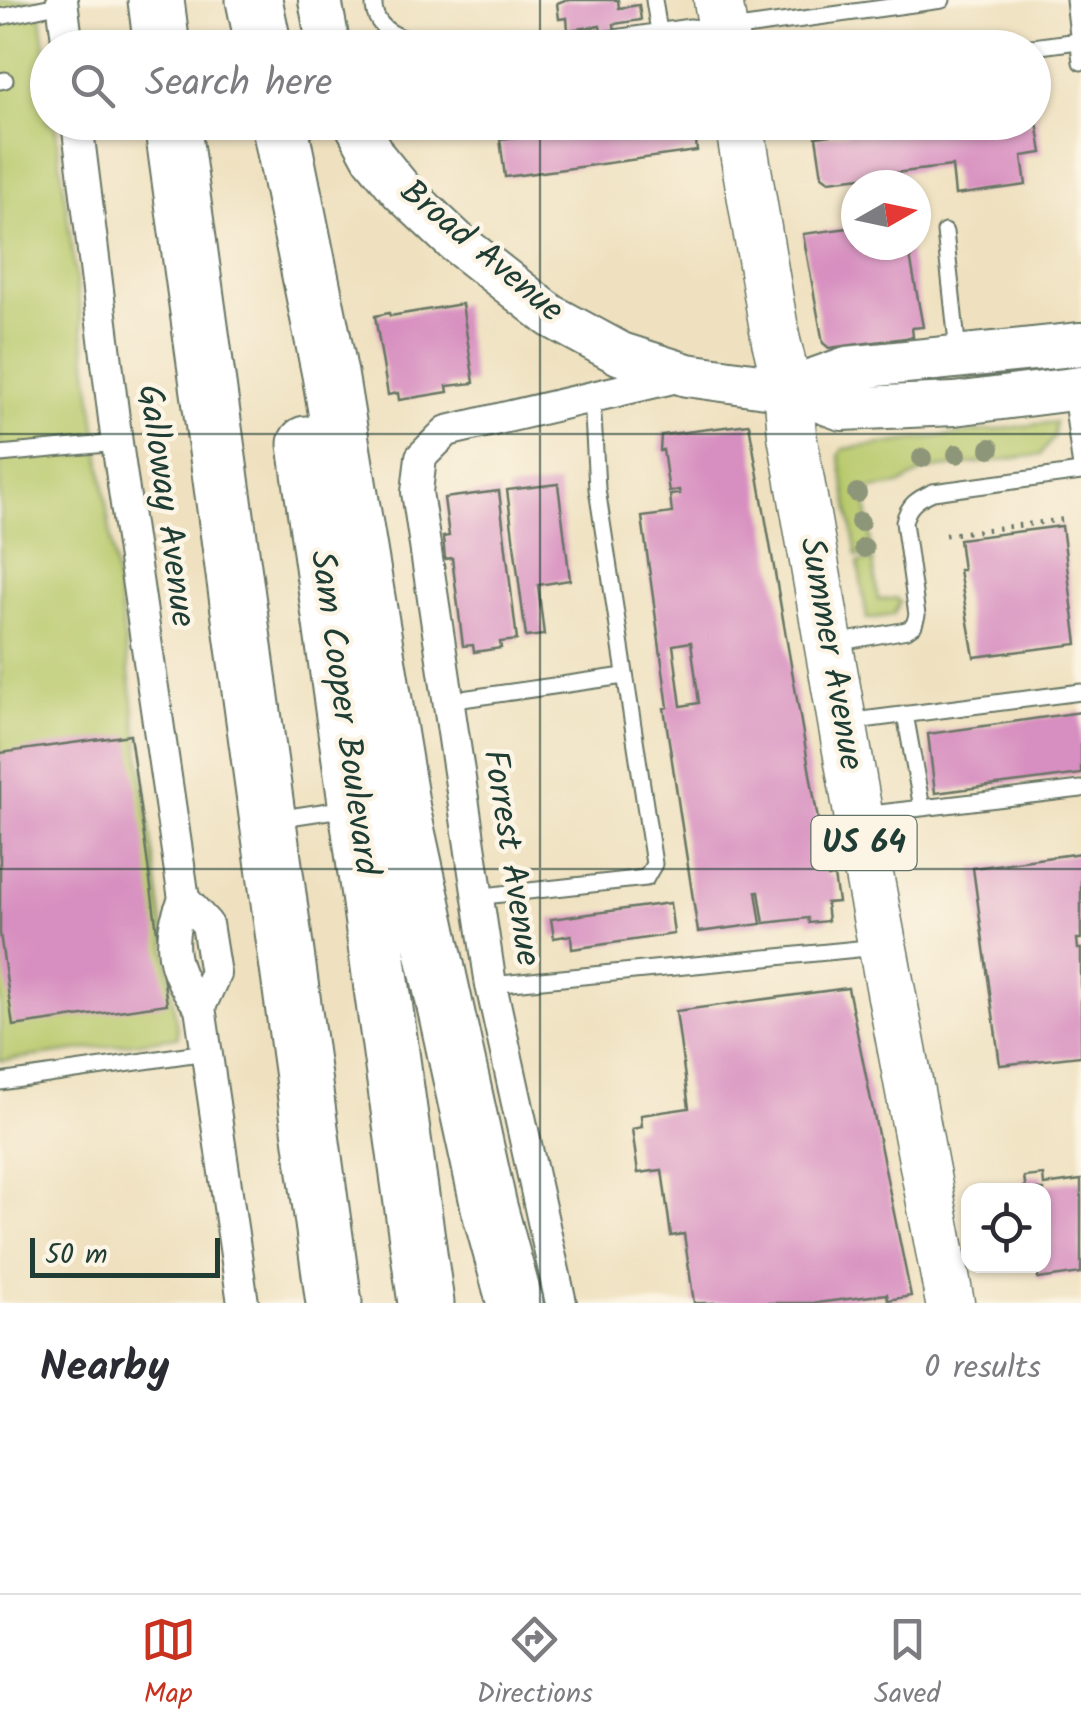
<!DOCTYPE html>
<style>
:root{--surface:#fff;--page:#f2f2f3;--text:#2b2b33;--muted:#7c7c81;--line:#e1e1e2;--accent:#c8321e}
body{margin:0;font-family:Kalam,sans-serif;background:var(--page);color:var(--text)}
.controls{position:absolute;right:30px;bottom:30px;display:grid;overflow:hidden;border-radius:20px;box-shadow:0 2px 8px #0004}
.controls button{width:90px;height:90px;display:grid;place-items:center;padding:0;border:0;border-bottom:2px solid var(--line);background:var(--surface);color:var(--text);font:50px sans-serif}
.compass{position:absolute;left:841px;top:170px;width:90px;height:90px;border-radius:50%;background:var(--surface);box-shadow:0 2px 8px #0004;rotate:81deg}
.scale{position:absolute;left:30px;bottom:25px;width:190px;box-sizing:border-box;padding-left:10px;border:5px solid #1f3d34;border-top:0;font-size:28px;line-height:35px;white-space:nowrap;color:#1f3d34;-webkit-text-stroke:8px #fcf5e5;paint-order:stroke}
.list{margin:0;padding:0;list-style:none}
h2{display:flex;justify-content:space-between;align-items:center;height:130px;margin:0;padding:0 40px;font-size:42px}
h2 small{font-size:32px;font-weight:400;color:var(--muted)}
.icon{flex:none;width:55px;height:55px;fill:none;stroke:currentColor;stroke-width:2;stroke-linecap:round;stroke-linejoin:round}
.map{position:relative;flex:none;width:1081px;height:1303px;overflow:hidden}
.search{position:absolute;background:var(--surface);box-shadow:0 2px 8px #0004;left:30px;right:30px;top:30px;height:110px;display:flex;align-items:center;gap:25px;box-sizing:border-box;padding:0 35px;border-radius:55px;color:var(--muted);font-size:38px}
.sheet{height:290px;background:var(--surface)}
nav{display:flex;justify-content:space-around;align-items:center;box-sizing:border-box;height:140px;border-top:2px solid var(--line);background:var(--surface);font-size:28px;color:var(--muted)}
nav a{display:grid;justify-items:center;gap:5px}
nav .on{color:var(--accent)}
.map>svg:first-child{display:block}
</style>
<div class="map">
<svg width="1081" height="1303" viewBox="0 0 1081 1303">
<rect width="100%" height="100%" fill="#fcf5e5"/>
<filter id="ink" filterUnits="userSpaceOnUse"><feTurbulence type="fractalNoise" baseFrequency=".01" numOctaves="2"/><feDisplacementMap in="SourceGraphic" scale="20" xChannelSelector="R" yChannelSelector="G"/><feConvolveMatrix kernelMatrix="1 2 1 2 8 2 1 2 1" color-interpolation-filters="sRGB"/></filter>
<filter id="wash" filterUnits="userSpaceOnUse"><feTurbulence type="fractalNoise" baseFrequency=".0048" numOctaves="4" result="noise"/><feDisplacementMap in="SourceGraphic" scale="40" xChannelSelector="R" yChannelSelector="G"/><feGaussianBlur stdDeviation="2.25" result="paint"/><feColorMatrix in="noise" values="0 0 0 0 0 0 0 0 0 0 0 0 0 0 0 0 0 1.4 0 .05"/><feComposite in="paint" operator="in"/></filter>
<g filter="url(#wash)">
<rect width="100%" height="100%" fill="#efe1c0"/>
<path fill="#b8c96c" stroke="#6c8350" stroke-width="2.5" d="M0,0H39L47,64L48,122L55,123L178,1037L0,1061Z
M1055,422L1054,437L1040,455L926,470L899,485L865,490L872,554L857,556L839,455L843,449Z
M873,560L878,600L896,598L900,602L893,615L867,619L858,562Z"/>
<g id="blocks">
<path fill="#d78ec0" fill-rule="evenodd" d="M565,0H618L619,8L639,5L641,20L614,24L615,33L602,35L600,26L568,30L567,18L559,19L557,3Z
M1034,103L1042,153L1022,156L1026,185L955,195L952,166L829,181L822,176L816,137L923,122H1034Z
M566,122H588L589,128L626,122H694L697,151L505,177L500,139L567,130Z
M856,227V245H908L923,327L912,328L913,337L829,348L823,343L803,234Z
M462,304L474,383L447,386L448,392L399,400L398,393L388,395L375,316L389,313L390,316Z
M749,424L828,877L834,876L838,902L826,903L828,921L809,923L808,918L764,923L759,892H756L761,924L698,932L664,708L668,707L642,517L672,513L670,495L680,494L679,490L669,492L663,450L660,451L661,435ZM691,642L699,703L681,706L673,645Z
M558,484L570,580L538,585L544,635L526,637L507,490Z
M499,491L517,640L500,642L501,648L474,652L473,645L463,646L452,558L445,559L443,537L449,536L444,498Z
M1062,526L1077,644L974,657L959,570H963L959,539Z
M1081,712V774L935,793L928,734Z
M130,735L167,1004L13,1026L0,933V753Z
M1081,853V939H1077L1078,949H1081V1056L1000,1065L973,868Z
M670,903L674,934L572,949L571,935L554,938L551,919Z
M848,988L911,1296L888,1300L887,1294L816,1303H694L684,1234L671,1236L662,1170L638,1173L632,1129L642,1127L641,1115L689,1108L676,1011Z
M1043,1175L1044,1185L1081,1180V1273L1038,1279L1037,1266H1044V1190H1026L1024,1177Z"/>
</g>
</g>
<g filter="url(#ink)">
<use href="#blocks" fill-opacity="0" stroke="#687665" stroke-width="2.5"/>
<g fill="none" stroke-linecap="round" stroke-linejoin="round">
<g stroke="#687665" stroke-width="19">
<path id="lane" d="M374,0C371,39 419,42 447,48
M654,0L659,32
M1074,0L1081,62
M0,17L62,4
M546,48L690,27L723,30L942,0
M1025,48L1078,41
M0,81L5,80
M945,232L958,352
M1071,393L1081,468
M0,454L117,443
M835,643L907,630L914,625L917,615L904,522C908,505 917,499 933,492L1081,472
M448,701L624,676
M905,714L922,808
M847,722L1081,692
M863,815L1081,789
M276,819L348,808
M475,897L646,878L654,864L597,489L592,397
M491,985L878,947
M0,1082L206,1052"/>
</g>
<g stroke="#687665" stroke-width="34">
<path id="street" d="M62,0L68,48
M77,122L117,443L184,899C165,940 171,972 200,1007L243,1303
M184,899L207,924L215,974L200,1007
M561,1303L491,985L417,492L421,457L447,431L686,375"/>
</g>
<g stroke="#687665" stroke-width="46">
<path id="secondary" d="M320,0L329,48
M355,122L374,157L401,190L455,241L551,316L621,354L687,375L788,389L842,409L954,404L1081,388
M788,389L847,368L1081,344"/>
</g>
<g stroke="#687665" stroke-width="51">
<path id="primary" d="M718,0L726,48
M739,122L776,341L788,389L792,435L866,859L950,1303"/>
</g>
<g stroke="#687665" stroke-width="59">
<path id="highway" d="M156,0L162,48
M254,0L264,48
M172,122L334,1303
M279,122L330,374L402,809L489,1207L515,1303
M306,444L426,1303"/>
</g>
<path stroke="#687665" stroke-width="5" stroke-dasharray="2.5 8" stroke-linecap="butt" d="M945,535L1068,519"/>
<use href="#lane" stroke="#fff" stroke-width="15"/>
<use href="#street" stroke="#fff" stroke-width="30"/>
<use href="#secondary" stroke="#fff" stroke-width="42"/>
<use href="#primary" stroke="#fff" stroke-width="48"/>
<use href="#highway" stroke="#fff" stroke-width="55"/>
</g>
<g fill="#8e9679">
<circle cx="990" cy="448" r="10"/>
<circle cx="957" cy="454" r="10"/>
<circle cx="922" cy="458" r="10"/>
<circle cx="857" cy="493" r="10"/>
<circle cx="860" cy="522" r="10"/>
<circle cx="864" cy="548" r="10"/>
</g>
</g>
<path fill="none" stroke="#1f3d34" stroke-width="2.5" stroke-opacity="0.55" d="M540,0V48M540,122V1303M0,434H1081M0,869H1081"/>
<g text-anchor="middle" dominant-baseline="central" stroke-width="9" stroke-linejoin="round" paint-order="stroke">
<rect fill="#fcf5e5" stroke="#617469" stroke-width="2.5" x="811.5" y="816" width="105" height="54" rx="8"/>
<g font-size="32" font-weight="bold" fill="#1f3d34">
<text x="864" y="843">US 64</text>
</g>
<g font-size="35" fill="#1f3d34" stroke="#fcf5e5">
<text transform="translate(481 252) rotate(40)">Broad Avenue</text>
<text transform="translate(165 506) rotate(82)">Galloway Avenue</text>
<text transform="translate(830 654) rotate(80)">Summer Avenue</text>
<text transform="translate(343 713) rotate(82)">Sam Cooper Boulevard</text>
<text transform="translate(510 858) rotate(81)">Forrest Avenue</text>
</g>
</g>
</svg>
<div class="controls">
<button><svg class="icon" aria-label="locate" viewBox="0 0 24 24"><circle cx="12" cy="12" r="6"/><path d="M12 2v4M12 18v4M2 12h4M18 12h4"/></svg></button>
</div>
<svg class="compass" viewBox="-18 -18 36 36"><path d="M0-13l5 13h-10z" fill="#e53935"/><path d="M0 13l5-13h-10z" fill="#7c7c81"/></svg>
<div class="scale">50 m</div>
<div class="search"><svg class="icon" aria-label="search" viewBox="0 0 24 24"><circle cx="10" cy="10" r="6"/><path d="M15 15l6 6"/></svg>Search here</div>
</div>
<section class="sheet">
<h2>Nearby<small>0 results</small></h2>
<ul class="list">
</ul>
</section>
<nav>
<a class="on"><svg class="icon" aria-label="map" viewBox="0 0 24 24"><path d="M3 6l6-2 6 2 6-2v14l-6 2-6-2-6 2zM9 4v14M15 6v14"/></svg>Map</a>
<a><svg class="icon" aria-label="directions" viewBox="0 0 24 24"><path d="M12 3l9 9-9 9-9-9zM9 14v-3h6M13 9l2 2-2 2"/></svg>Directions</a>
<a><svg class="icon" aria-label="saved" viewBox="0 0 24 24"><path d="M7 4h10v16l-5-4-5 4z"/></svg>Saved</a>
</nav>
